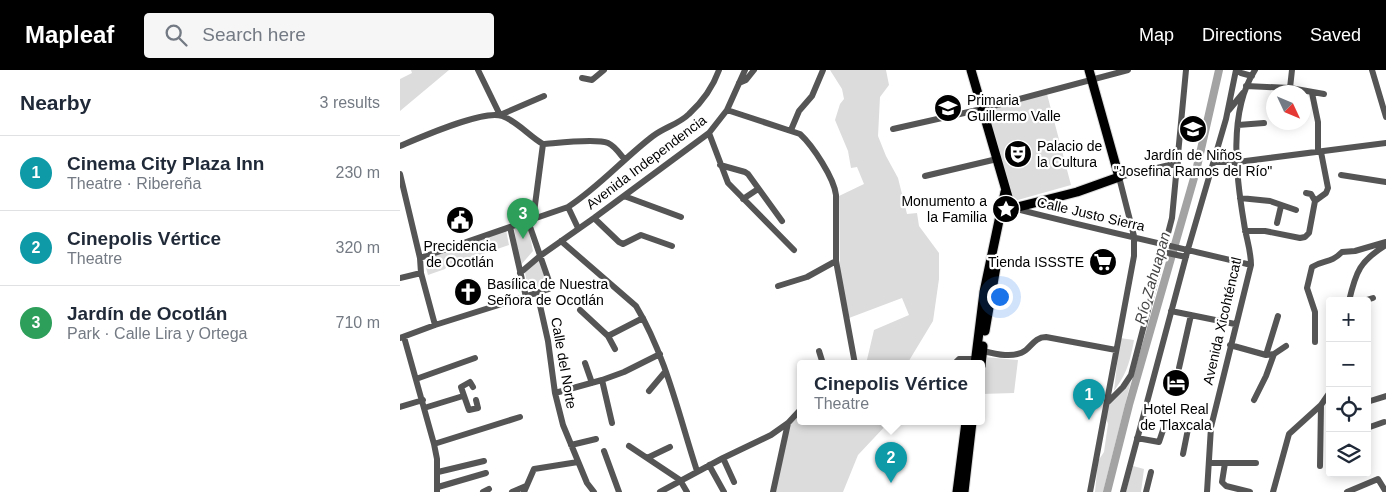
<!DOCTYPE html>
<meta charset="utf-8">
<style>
:root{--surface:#fff;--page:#f6f6f7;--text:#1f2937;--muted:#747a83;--line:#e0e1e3;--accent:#000}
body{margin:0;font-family:Arial,sans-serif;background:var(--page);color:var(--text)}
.controls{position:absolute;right:15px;bottom:15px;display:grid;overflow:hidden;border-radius:5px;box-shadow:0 2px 12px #0003}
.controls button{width:45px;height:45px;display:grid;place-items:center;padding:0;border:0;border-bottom:1px solid var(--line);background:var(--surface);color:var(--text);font:25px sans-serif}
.compass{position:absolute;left:866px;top:15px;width:45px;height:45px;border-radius:50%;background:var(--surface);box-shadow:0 2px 12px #0003;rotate:134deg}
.you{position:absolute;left:599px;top:226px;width:18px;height:18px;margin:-12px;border:4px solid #fff;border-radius:50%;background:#1a73e8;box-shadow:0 0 0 8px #1a73e833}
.badge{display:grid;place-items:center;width:32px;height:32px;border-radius:50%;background:var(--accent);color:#fff;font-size:16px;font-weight:700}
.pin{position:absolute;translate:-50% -41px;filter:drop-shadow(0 1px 2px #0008)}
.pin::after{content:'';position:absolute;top:26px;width:18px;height:15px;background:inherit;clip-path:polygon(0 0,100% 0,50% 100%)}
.popup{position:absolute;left:397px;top:290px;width:188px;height:65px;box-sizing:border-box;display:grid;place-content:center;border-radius:5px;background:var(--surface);filter:drop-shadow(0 1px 4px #0005);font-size:16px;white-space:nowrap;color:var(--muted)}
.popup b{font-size:19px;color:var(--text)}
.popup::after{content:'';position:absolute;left:50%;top:100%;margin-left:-10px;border:10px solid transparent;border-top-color:var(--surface)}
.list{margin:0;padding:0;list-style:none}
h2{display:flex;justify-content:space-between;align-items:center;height:65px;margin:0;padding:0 20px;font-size:21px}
h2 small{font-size:16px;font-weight:400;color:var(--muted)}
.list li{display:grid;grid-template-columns:32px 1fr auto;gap:15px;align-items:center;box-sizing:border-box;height:75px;padding:0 20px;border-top:1px solid var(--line)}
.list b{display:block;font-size:19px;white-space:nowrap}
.list p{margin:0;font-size:16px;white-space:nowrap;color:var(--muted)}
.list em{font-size:16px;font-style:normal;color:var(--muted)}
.icon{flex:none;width:28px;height:28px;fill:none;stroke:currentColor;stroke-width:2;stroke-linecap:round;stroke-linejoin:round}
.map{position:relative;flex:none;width:986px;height:422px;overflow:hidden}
header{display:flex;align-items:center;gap:30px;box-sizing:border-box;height:70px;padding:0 25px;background:var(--accent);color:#fff}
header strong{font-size:24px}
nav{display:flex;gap:28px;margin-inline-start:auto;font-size:18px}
.search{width:350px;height:45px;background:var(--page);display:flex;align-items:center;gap:12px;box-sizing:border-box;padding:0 18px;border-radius:5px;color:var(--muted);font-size:19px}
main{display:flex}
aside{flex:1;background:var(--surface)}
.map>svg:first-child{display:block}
</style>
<header>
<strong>Mapleaf</strong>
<div class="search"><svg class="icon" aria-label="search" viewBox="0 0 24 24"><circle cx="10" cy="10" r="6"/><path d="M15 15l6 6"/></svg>Search here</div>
<nav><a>Map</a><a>Directions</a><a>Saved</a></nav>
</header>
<main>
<aside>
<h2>Nearby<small>3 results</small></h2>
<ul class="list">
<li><span class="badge" style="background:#0f9aa8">1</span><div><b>Cinema City Plaza Inn</b><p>Theatre · Ribereña</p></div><em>230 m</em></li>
<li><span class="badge" style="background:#0f9aa8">2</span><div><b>Cinepolis Vértice</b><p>Theatre</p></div><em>320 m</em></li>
<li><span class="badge" style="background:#2e9e5b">3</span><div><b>Jardín de Ocotlán</b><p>Park · Calle Lira y Ortega</p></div><em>710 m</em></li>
</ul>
</aside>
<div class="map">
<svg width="986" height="422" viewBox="0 0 986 422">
<rect width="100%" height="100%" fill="#fff"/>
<path fill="#dcdcdc" d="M11,0H49L0,41V9L12,3Z
M430,0H486L489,15L480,27L478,66L486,86L498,108L507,144L517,143L519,156L539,183V209L533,251L507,294H466L474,260L509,245L502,228L449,248L440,204L439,126L464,114L457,97L451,98L448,81L435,50L440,34L444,29L442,19Z
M647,24L671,115L611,132L587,40Z
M127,152L133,181L120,196L114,157Z
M106,160L109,175L47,196L45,199L28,205L25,194L27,187Z
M139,189L147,214L128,220L125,202Z
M720,268L734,270C730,292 727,303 714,321Z
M584,287L618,290L614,323L581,324Z
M731,311L703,422H695L698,391L704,382L708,354L706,348L708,336Z
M401,343V352H489L458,385L443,422H375L390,354Z
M733,396L744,399L741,422H726Z"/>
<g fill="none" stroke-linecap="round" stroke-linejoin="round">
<path stroke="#a3a3a3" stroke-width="8" d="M707,422L729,335L796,101L819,0"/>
<g stroke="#dbdbdb" stroke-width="11">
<path id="major" d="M571,0L608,127
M614,138L677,122L719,107L689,0
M585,261L596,197
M575,294L584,222L605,122
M581,296L583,276
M557,422L566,352
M564,422L572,352"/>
</g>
<path stroke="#555" stroke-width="6" d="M78,0L100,45L144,26
M837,0L841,3L852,6
M972,0L986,47
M182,8L192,10L204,0
M339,13L346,10L354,0
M846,16L890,18L924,24
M890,18L892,0
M912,23L918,52V82
M327,40L400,64C413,76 434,108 436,125V191L455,294
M829,40L843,23
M838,55L864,53
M493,59L582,39L728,0
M391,60L399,41L412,26L423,0
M309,63L328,113L394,180
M0,76C19,68 84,39 102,46C117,51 129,66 143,74C157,73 196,68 208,73C215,76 220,84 225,90
M814,92H838L986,73
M320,95L345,102L348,104L382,151
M0,104L20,188L21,203L35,255
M941,105L986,112
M525,106L597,89
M906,123L911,124L915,131
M224,126L281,147
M840,128L870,131L896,140
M343,129L358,119
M915,131L926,123L928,118L921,82
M168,137L178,158
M616,139C694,159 772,176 851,195
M194,148L219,172L223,174L241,165L272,176
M133,150L143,74
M877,153L881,136
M110,157L126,227
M845,161H865L900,168L905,167L909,163L915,131
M161,171L236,236C266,286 279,346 297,401
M763,182L786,187
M20,188L168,137C199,117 224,88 253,66C265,57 279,54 289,44C302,32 313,17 319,0
M120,203L140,186L194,148L309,63L327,40L345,0
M0,208L21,203
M378,216L407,207L436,191
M137,222L148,271L155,323L163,355L187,413L194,422
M949,231C956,201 960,191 986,175
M963,231L973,228
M180,240L208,266L215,279
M771,241L835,254
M208,266L243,248
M4,267L34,374L37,389V422
M0,268L35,255L149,219L150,214L128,151
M915,272V242L907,218L912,197C925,189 930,194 942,182L955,181L986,172
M830,275L866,285L874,284L886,276
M419,281L423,294
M583,281C595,284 615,289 626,280C632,275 636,267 646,267L716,280
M866,285L878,246
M185,293L192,313
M554,294L559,289H578
M779,298L791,245
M16,309L75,288
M202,310L212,353
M73,317L70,312L61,317L69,340L78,338L76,330
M249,321L265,302
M155,323L202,310L224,302L260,284
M854,330L866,306L874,284
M708,332L723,317L731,305L772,148L786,0
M967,332L986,326
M0,337L23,330
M24,338L63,326
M783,353L811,357
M967,358L984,352
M737,368L759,372L765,354
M34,374L120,347
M171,375L196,369
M229,376L280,410L287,422
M204,381L219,422
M783,384L789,354
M247,388L270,377
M323,388L334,412
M809,393H856
M825,393L822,412L826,416L850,422
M309,395L324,422
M920,396L921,335
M38,402L84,391
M38,417L86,403
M83,422L89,419
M112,422L126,416
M124,422L134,399L178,392
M260,422L323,388L371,365L388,353L401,339
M373,422L388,353
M690,422L734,186V166L719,107L778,93
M723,422L788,179L826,49L836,0
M746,422L751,402
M807,422L811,357L851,195C851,180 846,168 844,153C836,106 828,42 855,0
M873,422L889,364L921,335L930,322
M947,422L978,409L986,422"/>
<use href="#major" stroke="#000" stroke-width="9"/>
</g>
<defs>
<g id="school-disc" transform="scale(1.4375)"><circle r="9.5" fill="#000" stroke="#fff"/><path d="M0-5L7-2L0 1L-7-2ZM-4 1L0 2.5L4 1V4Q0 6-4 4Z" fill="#fff"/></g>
<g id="theatre-disc" transform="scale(1.4375)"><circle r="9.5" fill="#000" stroke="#fff"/><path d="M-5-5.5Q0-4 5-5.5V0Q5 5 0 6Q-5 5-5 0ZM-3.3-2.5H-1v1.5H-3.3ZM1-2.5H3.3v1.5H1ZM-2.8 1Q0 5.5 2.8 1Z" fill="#fff"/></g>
<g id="sight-disc" transform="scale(1.4375)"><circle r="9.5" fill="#000" stroke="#fff"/><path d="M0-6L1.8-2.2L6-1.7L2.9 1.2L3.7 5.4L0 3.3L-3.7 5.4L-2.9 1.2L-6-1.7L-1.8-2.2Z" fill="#fff"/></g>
<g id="civic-disc" transform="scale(1.4375)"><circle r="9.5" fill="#000" stroke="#fff"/><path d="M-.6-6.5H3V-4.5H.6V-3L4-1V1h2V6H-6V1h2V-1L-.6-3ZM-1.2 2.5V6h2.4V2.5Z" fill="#fff"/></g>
<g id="supermarket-disc" transform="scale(1.4375)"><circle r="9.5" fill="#000" stroke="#fff"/><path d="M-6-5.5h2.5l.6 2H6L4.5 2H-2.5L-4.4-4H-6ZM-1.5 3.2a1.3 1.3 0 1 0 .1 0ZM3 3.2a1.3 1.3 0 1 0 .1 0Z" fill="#fff"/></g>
<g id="church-disc" transform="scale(1.4375)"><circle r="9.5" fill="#000" stroke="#fff"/><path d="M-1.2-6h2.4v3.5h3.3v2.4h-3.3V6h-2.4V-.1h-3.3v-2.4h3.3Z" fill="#fff"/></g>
<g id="hotel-disc" transform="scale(1.4375)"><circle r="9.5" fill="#000" stroke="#fff"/><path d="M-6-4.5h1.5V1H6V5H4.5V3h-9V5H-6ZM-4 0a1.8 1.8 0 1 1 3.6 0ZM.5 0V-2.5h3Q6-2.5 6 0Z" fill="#fff"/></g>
</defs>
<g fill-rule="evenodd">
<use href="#school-disc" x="548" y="38"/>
<use href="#school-disc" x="793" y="59"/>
<use href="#theatre-disc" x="618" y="84"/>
<use href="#sight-disc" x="606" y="139"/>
<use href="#civic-disc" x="60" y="150"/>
<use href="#supermarket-disc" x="703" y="192"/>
<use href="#church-disc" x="68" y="222"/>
<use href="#hotel-disc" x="776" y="313"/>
</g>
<g text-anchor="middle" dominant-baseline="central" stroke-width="4.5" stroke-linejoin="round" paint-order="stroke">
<g font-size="14" fill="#000" stroke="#fff" text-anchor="start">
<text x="567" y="30">Primaria<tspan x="567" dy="16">Guillermo Valle</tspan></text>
<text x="637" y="76">Palacio de<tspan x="637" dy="16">la Cultura</tspan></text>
<text x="793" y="85" text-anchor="middle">Jardín de Niños<tspan x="793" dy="16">"Josefina Ramos del Río"</tspan></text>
<text x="587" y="131" text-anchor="end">Monumento a<tspan x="587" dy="16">la Familia</tspan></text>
<text x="60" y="176" text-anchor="middle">Precidencia<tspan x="60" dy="16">de Ocotlán</tspan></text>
<text x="684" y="192" text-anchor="end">Tienda ISSSTE</text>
<text x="87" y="214">Basílica de Nuestra<tspan x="87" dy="16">Señora de Ocotlán</tspan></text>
<text x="776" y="339" text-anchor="middle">Hotel Real<tspan x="776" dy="16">de Tlaxcala</tspan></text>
</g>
<g font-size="14" fill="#000" stroke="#fff">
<text transform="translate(246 92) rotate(-37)">Avenida Independencia</text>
<text transform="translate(691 144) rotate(13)">Calle Justo Sierra</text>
<text transform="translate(822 251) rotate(-77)">Avenida Xicohténcatl</text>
<text transform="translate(164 293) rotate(80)">Calle del Norte</text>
</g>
<g font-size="15" font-style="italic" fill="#444" stroke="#fff">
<text transform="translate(752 208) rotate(-74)">Río Zahuapan</text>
</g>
</g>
</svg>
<div class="controls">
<button>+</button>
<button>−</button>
<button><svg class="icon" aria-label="locate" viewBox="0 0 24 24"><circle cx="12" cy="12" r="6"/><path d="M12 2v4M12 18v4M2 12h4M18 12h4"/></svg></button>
<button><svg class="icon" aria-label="layers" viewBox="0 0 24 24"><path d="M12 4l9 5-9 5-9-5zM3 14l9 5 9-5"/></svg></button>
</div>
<svg class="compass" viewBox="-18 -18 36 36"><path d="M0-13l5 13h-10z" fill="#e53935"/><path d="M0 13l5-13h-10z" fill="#747a83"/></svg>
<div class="you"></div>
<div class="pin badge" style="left:689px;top:350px;background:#0f9aa8">1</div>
<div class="pin badge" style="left:491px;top:413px;background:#0f9aa8">2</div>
<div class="popup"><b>Cinepolis Vértice</b>Theatre</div>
<div class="pin badge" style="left:123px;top:169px;background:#2e9e5b">3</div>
</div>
</main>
